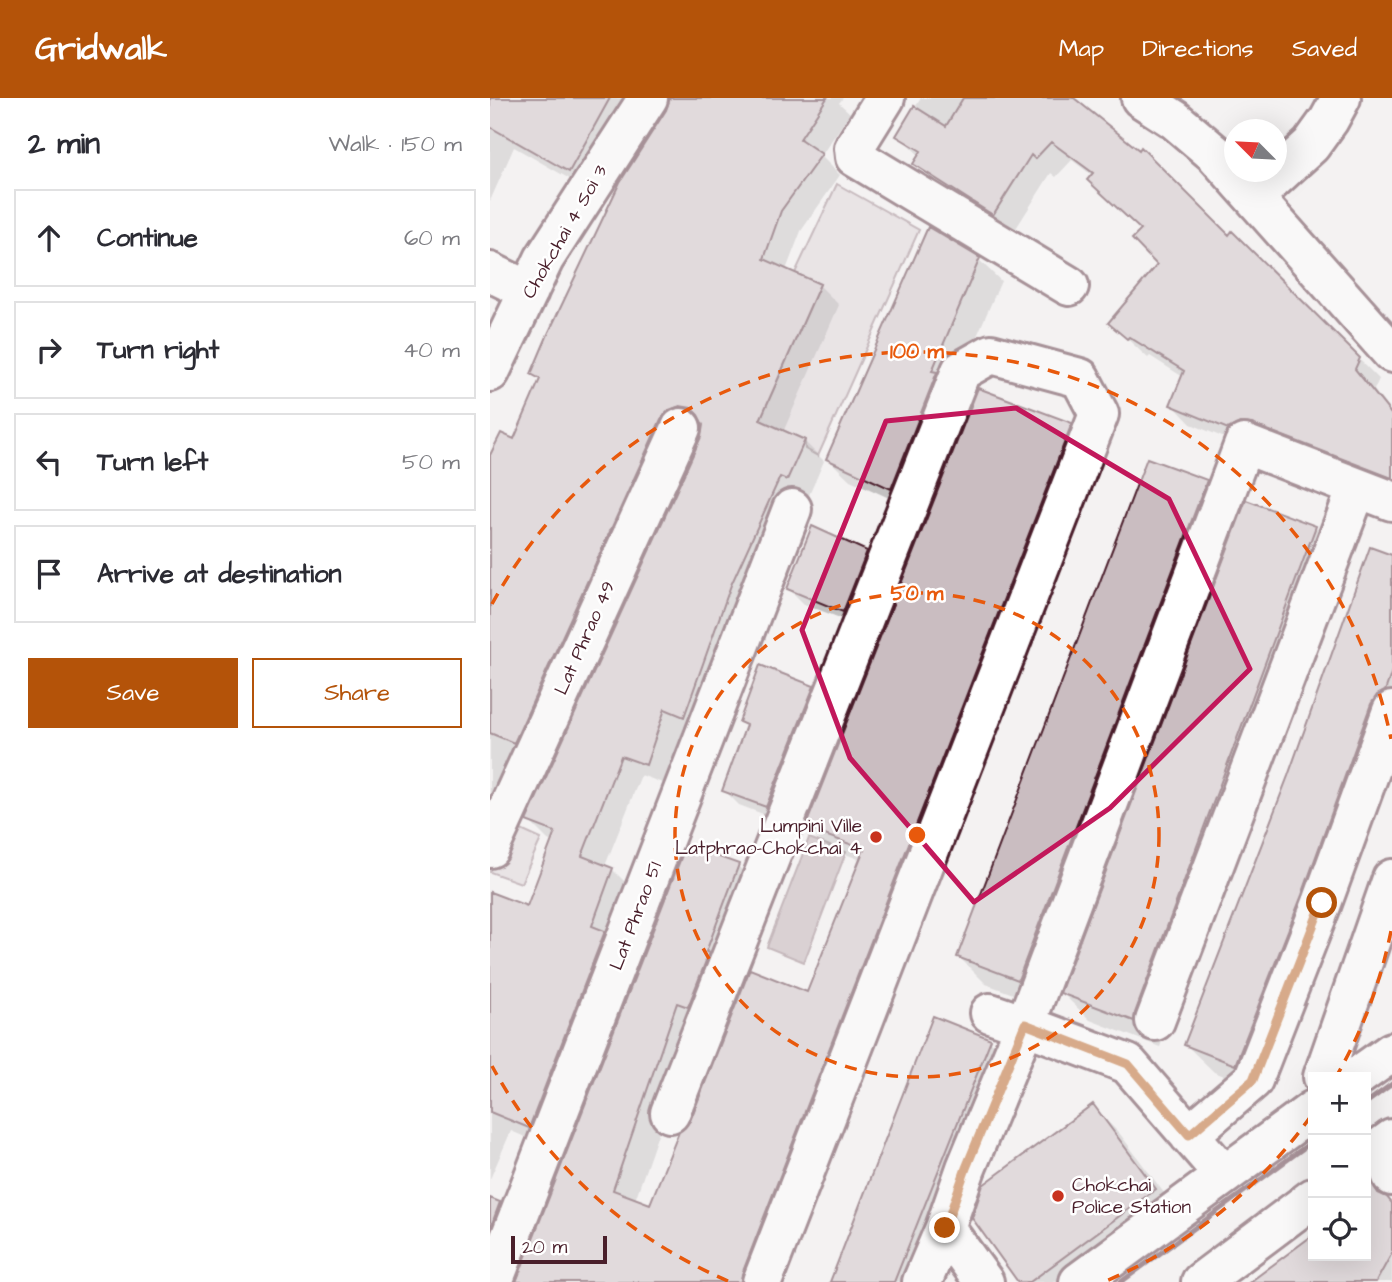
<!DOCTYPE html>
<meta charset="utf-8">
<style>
:root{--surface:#fff;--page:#f7f7f7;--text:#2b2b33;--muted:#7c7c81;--line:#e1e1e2;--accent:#b45309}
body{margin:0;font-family:"Architects Daughter",sans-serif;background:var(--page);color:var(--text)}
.controls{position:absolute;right:21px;bottom:21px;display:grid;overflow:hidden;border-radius:0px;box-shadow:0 7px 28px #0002}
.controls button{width:63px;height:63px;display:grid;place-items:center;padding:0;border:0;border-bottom:2px solid var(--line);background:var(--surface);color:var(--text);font:35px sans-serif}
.compass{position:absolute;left:734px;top:21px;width:63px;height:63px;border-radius:50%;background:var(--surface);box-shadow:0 7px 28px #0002;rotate:294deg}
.scale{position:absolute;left:21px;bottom:18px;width:96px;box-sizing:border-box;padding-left:7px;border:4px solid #4a1f2b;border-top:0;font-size:19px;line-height:24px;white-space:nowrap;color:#4a1f2b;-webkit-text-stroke:5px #fff;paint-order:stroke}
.stop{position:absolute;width:21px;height:21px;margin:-16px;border:5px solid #b45309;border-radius:50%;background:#fff}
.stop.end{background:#b45309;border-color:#fff;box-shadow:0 2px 7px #0008}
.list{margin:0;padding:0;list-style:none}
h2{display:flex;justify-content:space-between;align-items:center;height:91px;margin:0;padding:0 28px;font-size:30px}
h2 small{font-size:23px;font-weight:400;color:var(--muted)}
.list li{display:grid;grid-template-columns:46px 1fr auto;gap:21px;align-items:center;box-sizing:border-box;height:98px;margin:0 14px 14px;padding:0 14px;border:2px solid var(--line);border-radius:0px}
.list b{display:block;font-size:26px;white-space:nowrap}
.list em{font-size:23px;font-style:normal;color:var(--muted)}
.actions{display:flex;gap:14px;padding:21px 28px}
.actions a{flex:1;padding:16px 0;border:2px solid var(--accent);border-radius:0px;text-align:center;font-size:24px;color:var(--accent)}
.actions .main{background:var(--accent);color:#fff}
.icon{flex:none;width:38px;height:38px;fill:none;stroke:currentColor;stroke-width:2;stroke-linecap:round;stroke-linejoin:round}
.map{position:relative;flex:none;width:902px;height:1184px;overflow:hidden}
header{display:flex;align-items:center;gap:42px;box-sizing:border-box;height:98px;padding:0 35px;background:var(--accent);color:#fff}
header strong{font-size:33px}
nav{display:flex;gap:38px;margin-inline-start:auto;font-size:24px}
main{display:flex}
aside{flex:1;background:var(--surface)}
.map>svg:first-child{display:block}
</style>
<header>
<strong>Gridwalk</strong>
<nav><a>Map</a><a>Directions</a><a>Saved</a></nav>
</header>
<main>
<aside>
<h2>2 min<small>Walk · 150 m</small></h2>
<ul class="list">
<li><svg class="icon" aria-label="ahead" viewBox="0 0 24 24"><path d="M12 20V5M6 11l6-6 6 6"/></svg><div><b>Continue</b></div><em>60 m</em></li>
<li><svg class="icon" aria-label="right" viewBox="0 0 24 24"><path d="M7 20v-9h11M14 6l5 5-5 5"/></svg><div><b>Turn right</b></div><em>40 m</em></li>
<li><svg class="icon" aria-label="left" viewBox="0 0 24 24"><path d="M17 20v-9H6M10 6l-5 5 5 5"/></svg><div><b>Turn left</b></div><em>50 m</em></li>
<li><svg class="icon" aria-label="arrive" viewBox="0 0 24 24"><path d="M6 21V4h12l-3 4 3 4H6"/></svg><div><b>Arrive at destination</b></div></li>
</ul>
<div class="actions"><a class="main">Save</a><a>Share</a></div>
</aside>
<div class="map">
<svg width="902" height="1184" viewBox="0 0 902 1184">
<rect width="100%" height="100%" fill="#f4f2f2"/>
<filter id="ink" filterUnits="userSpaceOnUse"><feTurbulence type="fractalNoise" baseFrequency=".0143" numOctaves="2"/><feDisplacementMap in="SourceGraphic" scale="14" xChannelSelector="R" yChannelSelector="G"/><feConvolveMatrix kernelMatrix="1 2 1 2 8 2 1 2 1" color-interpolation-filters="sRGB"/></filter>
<g filter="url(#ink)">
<path fill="#dbd2d5" stroke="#927880" stroke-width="2" d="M347,86L429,132L328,358L315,351V342L270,322L330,186L305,175Z
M20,727L51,741L31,785L0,774Z"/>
<path fill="#baa9ae" stroke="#8d727a" stroke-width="2" d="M319,740L356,754L314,864L277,849Z"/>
<path fill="#0003" d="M0,0H150L99,92L24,49L0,103Z
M181,0H353L349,5L360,15L331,58L350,77L311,133L296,172L329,187L349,207L293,334L314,343L334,363L214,637L194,629L175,686L151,677L115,768L122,771L142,791L59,1049L21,1033L0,1081V796L38,810L63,744L58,742L38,722L213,340L214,328L209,327L0,729V362L25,344L51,284L43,276L178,13Z
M431,0H573L739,139L742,135L889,281L884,292L902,315V390L759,350L701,326L682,306L693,279L660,258L658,260L620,225L670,167L653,133L603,78L582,62L566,79L561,75L523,135L445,85L425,66L430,58L408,37Z
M489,162L511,183L463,293L423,411L360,382L338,361Z
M581,326L601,346L276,1184H28L248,768L267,788L207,924L145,1102L161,1108L318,896L371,762L337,749L317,730Z
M716,384L743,411L556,908L496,886L469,859Z
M825,429L852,456L670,949L600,922L572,895Z
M376,454L391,469L368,527L314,506L299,491Z
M902,459V650L773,993L724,974L696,947Z
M323,589L338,604L291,723L249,707L234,692L257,630L251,624Z
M500,943L521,964L436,1184H343Z
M603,1009L630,1036L692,1119L604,1184H530Z
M885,1093L902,1106V1184H772L769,1180L823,1139V1158H876V1100Z
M0,1102L9,1106L29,1125L0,1184Z"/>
<path fill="#cabdc1" stroke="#4a1f2b" stroke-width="2" d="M0,0H120L79,74L0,29Z
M180,0H337L310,41L332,56L291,113L274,161L330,186L270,322L315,342L297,382L290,379L241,487L194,619L175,611L156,667L131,658L92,758L123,770L102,828L115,833L39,1030L0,1014V794L37,808L65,734L36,723L211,339L213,327L208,317L201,310L190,308L179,312L171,321L24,645L0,635V357L11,335L24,341L50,281L41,276L58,236L130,84L176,12Z
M473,0H584L649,52L651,49L739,137L742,133L870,260L865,271L902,317V380L762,326L750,325L738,331L680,307L694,273L639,239L637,241L618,225L667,167L642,141L651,132L597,82L603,75L561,44L545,61L541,57L503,117L423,66L431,53L406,38L424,8L456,28Z
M438,129L490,160L442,273L447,274L401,391L336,361Z
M488,290L582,325L252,1176L251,1184H26L196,747L249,766L216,854L219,855L198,909L187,905L123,1092L160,1106L189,1034L200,1023L260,871L317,894L374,751L315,730Z
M657,360L717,382L528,882L467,859Z
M756,402L826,428L645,915L644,923L570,895Z
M322,428L377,453L353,514L297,491Z
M880,449L902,457V573L895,593L887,597L881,606L812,797L745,967L694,947L798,678Z
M270,567L324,588L276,709L232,693L256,627L249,624Z
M443,918L501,941L404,1184H340Z
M603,1006L666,1091L540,1184H528L482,1120L493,1087Z
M876,1081H880L888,1095L897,1099L902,1105V1155L886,1184H760L823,1137V1158H876Z
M0,1100L10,1104L0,1131Z"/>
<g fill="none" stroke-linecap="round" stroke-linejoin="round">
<g stroke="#4a1f2b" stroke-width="44">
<path id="minor" d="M395,0L364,50L365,59L579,188
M764,99L821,47L839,22L851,0
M0,174L39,193
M0,274L54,161L158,0
M0,750L191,330
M500,915L535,927L754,346L902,403
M665,923L867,390
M180,1015L471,273L501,256L590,280L609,316L272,1184
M699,1037L763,982L832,805L902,613
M890,1050L902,1078
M3,1184L302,411
M432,1184L455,1130
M494,1184L455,1130L476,1070L535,927L638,966L734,1077"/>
</g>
<g stroke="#4a1f2b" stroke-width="44">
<path id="major" d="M651,0L685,22L725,56L902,255
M833,979L902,781
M867,979L902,954
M876,1060L902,1041
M589,1184L823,1012
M711,1184L823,1100"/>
</g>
<use href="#minor" stroke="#fff" stroke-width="38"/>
<use href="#major" stroke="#fff" stroke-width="38"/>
<path stroke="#4a1f2b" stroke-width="5" d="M876,1005L902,986
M631,1184L823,1043"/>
</g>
</g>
<g fill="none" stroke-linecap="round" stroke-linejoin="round" filter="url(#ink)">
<path stroke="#b45309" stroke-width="9" d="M455,1130L476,1070L535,926L638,966L699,1037L763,982L832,805"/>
</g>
<path d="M0 0H902V1184H0ZM526,310L679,401L760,571L620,710L484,804L360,660L312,532L396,323Z" fill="#f4f2f2" fill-opacity=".55" fill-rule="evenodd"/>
<path fill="none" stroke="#c2185b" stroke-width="5" stroke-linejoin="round" d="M526,310L679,401L760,571L620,710L484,804L360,660L312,532L396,323Z"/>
<g fill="none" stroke="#e8590c" stroke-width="3.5" stroke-dasharray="12 9">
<circle cx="427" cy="737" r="242"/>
<path d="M901 833A484 484 0 0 1 846 979M821 1018A484 484 0 0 1 616 1183M238 1183A484 484 0 0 1 2 968M2 506A484 484 0 0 1 901 641"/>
</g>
<g fill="#c8321e" stroke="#fff" stroke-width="2.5">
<circle cx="386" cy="739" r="7"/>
<circle cx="568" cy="1098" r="7"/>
</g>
<g text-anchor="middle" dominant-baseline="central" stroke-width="5" stroke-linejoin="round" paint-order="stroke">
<g font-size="19" fill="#4a1f2b" stroke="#fff">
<text transform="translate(75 134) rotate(-60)">Chokchai 4 Soi 3</text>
<text transform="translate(95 540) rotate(-66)">Lat Phrao 49</text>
<text transform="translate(146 818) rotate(-69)">Lat Phrao 51</text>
</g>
<g font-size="19" fill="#4a1f2b" stroke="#fff" text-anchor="end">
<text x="372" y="728">Lumpini Ville<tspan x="372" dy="22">Latphrao-Chokchai 4</tspan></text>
<text x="582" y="1087" text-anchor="start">Chokchai<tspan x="582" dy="22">Police Station</tspan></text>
</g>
</g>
<circle cx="427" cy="737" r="10" fill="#e8590c" stroke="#fff" stroke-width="3.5"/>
<g font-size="21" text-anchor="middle" font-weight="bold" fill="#e8590c" stroke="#fff" stroke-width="5" stroke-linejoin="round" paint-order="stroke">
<text x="427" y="260">100 m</text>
<text x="427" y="502">50 m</text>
</g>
</svg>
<div class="controls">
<button>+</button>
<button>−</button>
<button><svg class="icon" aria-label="locate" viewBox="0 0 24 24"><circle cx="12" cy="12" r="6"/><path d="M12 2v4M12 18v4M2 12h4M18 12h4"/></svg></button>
</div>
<svg class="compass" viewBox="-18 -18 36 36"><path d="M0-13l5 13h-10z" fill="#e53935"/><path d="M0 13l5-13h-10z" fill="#7c7c81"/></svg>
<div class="scale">20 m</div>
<div class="stop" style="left:832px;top:805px"></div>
<div class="stop end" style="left:455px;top:1130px"></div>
</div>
</main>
